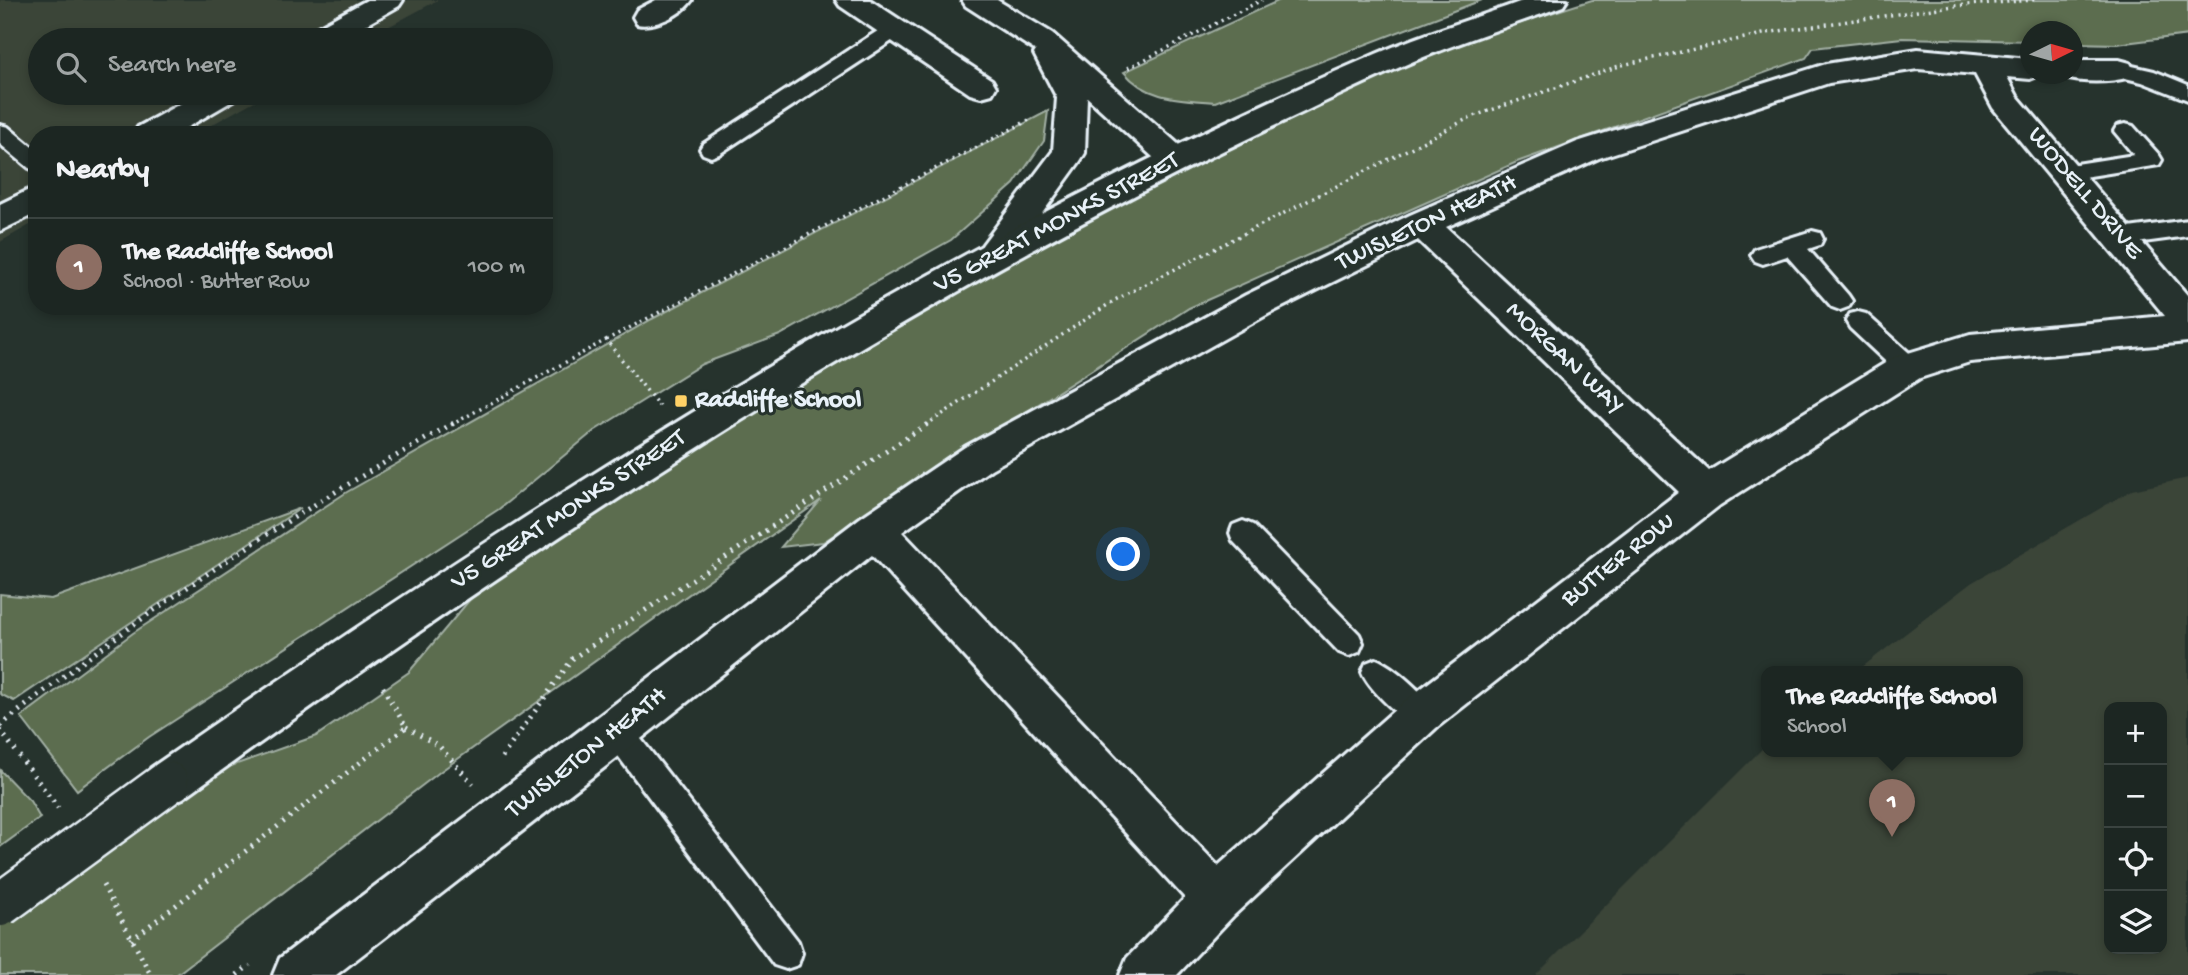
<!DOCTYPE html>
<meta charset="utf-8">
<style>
:root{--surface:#1c2622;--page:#29322f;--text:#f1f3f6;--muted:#a0a5a5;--line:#3a4340;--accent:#8bbbb9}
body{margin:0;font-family:"Gochi Hand",sans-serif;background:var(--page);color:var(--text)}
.controls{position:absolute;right:21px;bottom:21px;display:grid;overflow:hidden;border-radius:14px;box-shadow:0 4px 10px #0003}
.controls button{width:63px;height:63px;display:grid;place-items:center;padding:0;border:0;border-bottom:2px solid var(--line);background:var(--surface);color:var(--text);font:35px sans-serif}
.compass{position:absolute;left:2020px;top:21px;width:63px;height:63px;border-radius:50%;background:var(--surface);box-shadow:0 4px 10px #0003;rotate:85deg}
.you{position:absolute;left:1124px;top:555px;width:24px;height:24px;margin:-18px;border:5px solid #fff;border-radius:50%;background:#1a73e8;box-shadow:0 0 0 10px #1a73e833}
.badge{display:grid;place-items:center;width:46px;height:46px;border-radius:50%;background:var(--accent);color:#fff;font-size:23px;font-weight:700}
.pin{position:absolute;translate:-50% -58px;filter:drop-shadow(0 2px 4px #0008)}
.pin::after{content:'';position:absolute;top:37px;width:24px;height:21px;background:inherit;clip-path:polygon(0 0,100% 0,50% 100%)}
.popup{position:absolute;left:1761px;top:666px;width:262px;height:91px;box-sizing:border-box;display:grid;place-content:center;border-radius:14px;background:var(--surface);filter:drop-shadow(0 2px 5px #0005);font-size:23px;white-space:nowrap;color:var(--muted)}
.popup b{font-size:26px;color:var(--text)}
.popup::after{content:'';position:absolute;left:50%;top:100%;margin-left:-14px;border:14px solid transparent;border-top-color:var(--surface)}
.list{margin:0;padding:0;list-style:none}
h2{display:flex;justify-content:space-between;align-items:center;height:91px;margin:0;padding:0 28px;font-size:30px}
h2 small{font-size:23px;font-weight:400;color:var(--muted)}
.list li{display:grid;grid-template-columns:46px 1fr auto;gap:21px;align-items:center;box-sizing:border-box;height:98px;padding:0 28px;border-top:2px solid var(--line)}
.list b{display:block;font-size:26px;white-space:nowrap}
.list p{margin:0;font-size:23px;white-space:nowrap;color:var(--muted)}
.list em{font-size:23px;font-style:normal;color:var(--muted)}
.icon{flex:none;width:38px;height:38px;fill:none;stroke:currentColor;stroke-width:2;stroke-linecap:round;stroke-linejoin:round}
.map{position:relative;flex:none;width:2188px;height:975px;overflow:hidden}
.search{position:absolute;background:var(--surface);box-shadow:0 4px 10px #0003;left:28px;top:28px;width:525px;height:77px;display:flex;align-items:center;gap:18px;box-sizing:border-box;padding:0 24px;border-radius:38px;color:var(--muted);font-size:26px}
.panel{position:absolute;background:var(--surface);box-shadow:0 4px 10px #0003;left:28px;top:126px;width:525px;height:189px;border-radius:28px}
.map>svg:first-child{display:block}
</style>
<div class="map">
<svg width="2188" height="975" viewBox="0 0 2188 975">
<rect width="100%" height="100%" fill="#26332d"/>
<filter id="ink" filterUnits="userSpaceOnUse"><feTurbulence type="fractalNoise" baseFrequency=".0143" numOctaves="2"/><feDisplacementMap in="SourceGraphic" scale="14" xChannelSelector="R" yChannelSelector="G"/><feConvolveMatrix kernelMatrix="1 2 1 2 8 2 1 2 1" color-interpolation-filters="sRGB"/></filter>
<g filter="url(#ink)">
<path fill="#3b4439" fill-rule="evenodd" d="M0,0H438L364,40H40V93H269L193,135H37V221L0,242Z
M2188,478V975H1536L1766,745V751H2018V671H1857L1971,583L2132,490ZM2109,707H2162V949H2109Z"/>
<path fill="#5b6d50" stroke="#a2afa4" stroke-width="2" d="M1280,0H1482L1215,102C1181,99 1147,100 1124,72Z
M1592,0H2188V35L2117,44L2073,43L2072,32H2030V41L1902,38L1813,48L1806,58L1517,162L1189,308L823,542L781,547L821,500L441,771L176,975H0V924L186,782L316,736L409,672L498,566L801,373L1171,173L1451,45Z
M1048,111L1044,141L1014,184L951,240L780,335L702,364L594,431L499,509L149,737L77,790L21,717L133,633L347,492L652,319Z
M301,508L14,701L0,694V594L51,599Z
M0,770L30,801L40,818L0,847Z"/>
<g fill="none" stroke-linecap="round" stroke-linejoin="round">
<g stroke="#e8f1f8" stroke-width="6">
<path id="service" d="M894,24L901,25L904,30L901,35L719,154L711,157L703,154L700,149L703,144L887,25Z
M2119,63L2154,71L2188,85V100L2142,82L2112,75L2109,70L2112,65Z
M2125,124L2133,126L2159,155L2162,160L2159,165L2065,180L2057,177L2054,172L2057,167L2134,155L2114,131L2117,126Z
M0,125L8,127L37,151V171L29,168L0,144Z
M2188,220V236L2121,245L2113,243L2110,237L2113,231L2121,229Z
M1812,231L1820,233L1823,239L1820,245L1808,249L1848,295L1852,301L1848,307L1840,310L1832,307L1787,256L1763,264L1755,261L1751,255L1755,249Z
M1858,312L1866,314L1917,360L1920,367L1917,374L1908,377L1899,374L1850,328L1846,321L1850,314Z
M1243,521L1253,525L1359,634L1363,643L1359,652L1349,656L1339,652L1233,541L1230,533L1233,525Z
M1376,659C1394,666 1428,696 1436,714L1431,724L1421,728C1403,721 1369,690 1362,672L1366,663Z
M617,717L627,721L798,941L802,953L798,965L786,969L774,965L607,741L602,731L607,721Z"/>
</g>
<g stroke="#e8f1f8" stroke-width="6">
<path id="minor" d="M367,0H403L399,6L339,40H302L307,33Z
M656,0H692C682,15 654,28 637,24L633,17L637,10Z
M836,0H870L992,80L996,87L992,94L981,97L970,94L840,6Z
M962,0H997L1052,33L1187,152L1192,160L1187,168L1176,171L1165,168L1087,97L1085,153L1080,161L1007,262L995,266L983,262L978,253L983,244L1053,151L1057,98L1034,54L1036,51L966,6Z
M1918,49L2030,59V74H2042L2030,79L2007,77L2017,96L2188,296V342L1970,362L1920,378L1720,505L1436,728L1234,915L1177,975H1120L1127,958L1185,898L872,555L632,746L336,975H273L280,958L860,518L965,447L1246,295L1410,215L1577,142L1826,64ZM1918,69L1975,74L1993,108L2165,316L1970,334L1895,357L1709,471L1446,227L1599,158L1829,83ZM1418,240L1679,492L1406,700L1218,866L902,532L991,469L1270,313Z
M2072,60H2119L2130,63L2134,70L2130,77C2109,83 2082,83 2061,77L2059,74H2072Z
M200,93H238L234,100L174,135H133L138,127Z
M37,186V213L0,231V204Z"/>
</g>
<g stroke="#e8f1f8" stroke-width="6">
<path id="tertiary" d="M1525,0H1567L1563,6C1508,27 1451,44 1398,68C1356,86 1315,107 1274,126C887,311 530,548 183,798L167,805L151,798L145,783L151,768C539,499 941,241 1376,54C1424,33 1476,18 1525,0Z"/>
</g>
<path stroke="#e8f1f8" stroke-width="3.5" stroke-dasharray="2 4.5" stroke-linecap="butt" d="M1128,68L1262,0
M606,340L1031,119
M451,425L606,340L659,406
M926,425L1115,300L1471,117L1622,65L1772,32L1953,6L2034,0"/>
<path stroke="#e8f1f8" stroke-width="5" stroke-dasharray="2 6" stroke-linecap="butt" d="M0,726C143,611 294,512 454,423
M406,727L439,746L473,784
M0,730L58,808
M502,757L573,658L929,423
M103,885L151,975
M131,940L406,727L381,684
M237,975L250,965"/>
<use href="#service" fill="#26332d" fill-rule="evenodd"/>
<use href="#minor" fill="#26332d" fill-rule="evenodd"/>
<use href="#tertiary" fill="#26332d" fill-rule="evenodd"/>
<g stroke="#e8f1f8" stroke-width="47" stroke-linecap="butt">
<path id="tertiary-bridge" d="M0,905L167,783"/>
</g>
<use href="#tertiary-bridge" stroke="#26332d" stroke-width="42"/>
</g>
</g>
<rect fill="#ffd166" stroke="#26332d" stroke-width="2.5" x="674" y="394" width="14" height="14" rx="3.5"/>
<g text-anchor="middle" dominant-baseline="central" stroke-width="6" stroke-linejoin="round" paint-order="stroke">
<g font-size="26" fill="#e8f1f8" stroke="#26332d">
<text transform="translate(2084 194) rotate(50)">WODELL DRIVE</text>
<text transform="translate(1057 224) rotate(-28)">V5 GREAT MONKS STREET</text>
<text transform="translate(1427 224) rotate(-25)">TWISLETON HEATH</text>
<text transform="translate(1564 359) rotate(43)">MORGAN WAY</text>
<text transform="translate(569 511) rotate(-33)">V5 GREAT MONKS STREET</text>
<text transform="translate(1619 561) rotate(-38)">BUTTER ROW</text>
<text transform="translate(587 754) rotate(-38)">TWISLETON HEATH</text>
</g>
<g font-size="26" font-weight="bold" fill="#e8f1f8" stroke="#26332d" text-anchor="start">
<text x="695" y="401">Radcliffe School</text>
</g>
</g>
</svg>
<div class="controls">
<button>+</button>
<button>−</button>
<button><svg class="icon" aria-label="locate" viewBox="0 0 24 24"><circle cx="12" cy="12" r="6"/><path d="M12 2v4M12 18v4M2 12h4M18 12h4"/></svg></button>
<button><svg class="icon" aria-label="layers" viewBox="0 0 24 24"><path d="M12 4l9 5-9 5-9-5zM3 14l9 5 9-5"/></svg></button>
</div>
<svg class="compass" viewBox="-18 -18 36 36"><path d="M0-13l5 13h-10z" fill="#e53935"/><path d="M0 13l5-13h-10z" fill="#a0a5a5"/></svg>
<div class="you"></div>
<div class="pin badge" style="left:1892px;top:837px;background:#8d6e63">1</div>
<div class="popup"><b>The Radcliffe School</b>School</div>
<div class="search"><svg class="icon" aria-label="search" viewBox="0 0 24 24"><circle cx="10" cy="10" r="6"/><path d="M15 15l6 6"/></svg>Search here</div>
<section class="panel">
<h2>Nearby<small></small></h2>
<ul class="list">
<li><span class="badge" style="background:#8d6e63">1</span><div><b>The Radcliffe School</b><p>School · Butter Row</p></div><em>100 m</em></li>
</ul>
</section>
</div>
